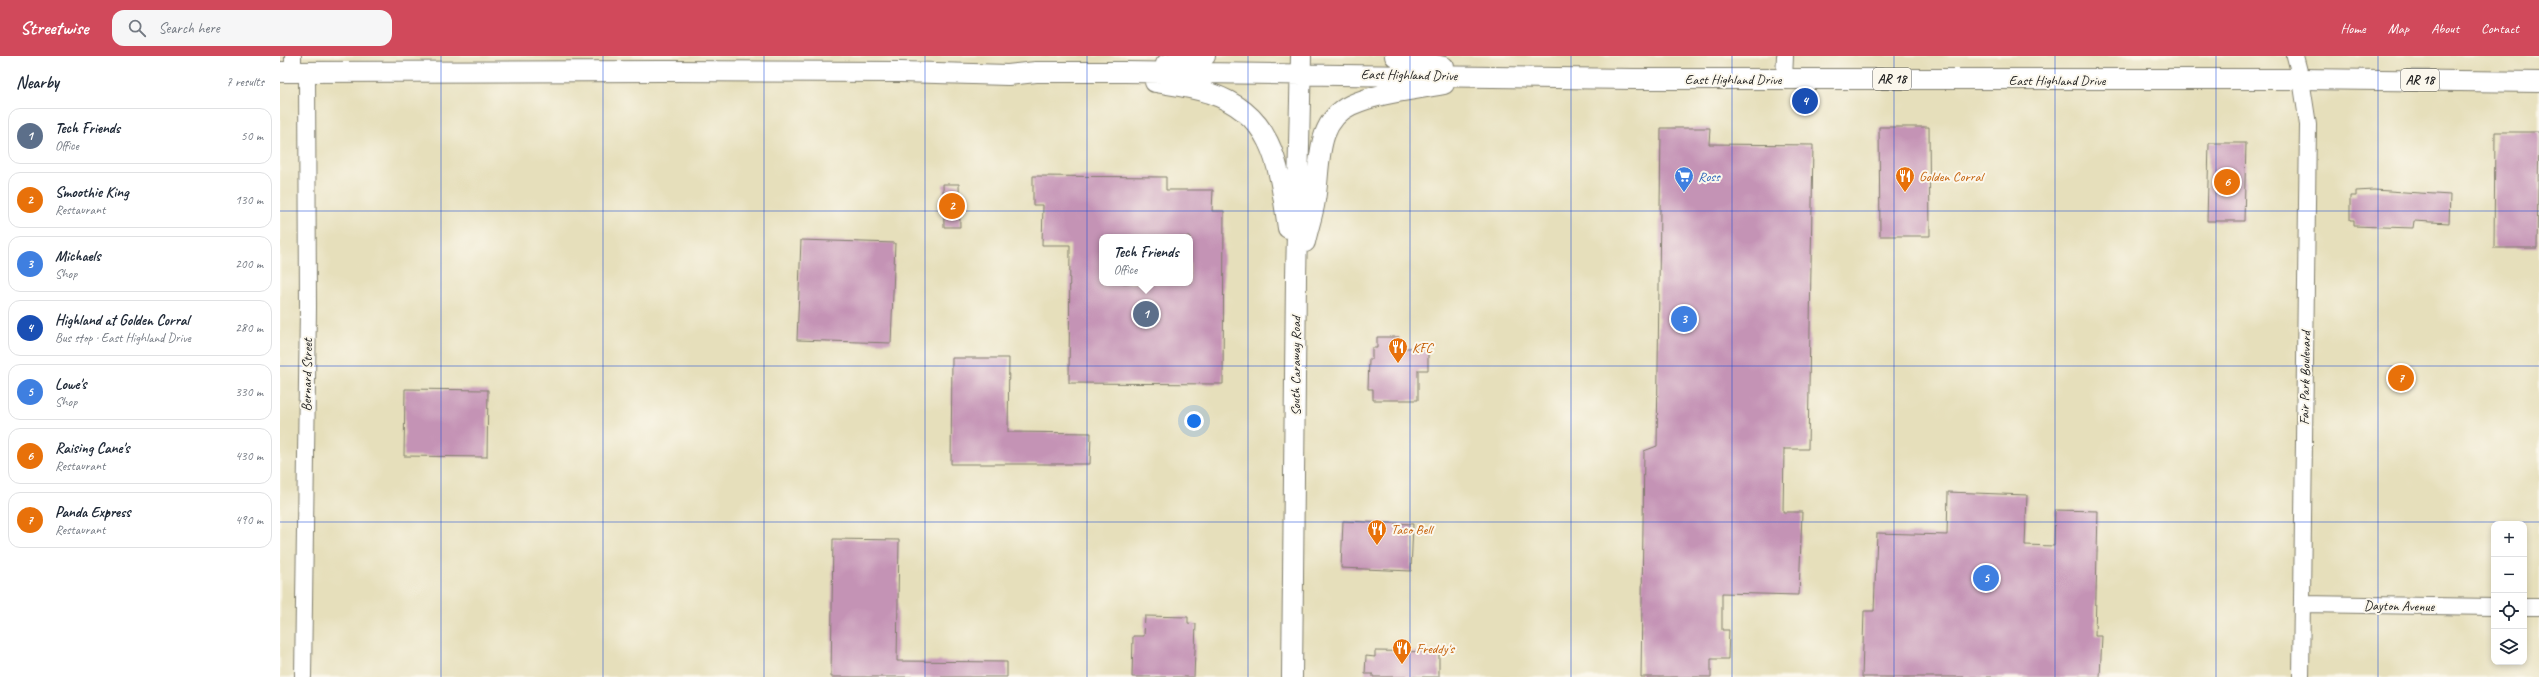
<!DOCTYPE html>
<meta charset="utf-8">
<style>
:root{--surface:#fff;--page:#f6f6f7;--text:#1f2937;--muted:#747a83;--line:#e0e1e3;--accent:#d1495b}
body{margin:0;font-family:Caveat,sans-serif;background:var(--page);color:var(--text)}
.controls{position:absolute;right:12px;bottom:12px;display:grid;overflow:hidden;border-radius:8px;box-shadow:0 2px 6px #0003}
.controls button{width:36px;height:36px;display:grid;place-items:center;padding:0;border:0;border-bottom:1px solid var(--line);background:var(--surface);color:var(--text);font:20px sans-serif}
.you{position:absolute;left:914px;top:365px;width:14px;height:14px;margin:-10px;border:3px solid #fff;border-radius:50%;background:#1a73e8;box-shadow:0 0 0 6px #1a73e833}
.badge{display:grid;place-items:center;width:26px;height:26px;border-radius:50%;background:var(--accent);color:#fff;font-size:13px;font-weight:700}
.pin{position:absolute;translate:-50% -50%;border:2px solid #fff;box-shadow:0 1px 4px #0006}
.popup{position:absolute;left:819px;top:178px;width:94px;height:52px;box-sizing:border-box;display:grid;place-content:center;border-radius:8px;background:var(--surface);filter:drop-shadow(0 1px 3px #0005);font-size:13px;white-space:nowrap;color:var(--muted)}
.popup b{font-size:15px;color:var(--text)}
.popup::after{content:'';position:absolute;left:50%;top:100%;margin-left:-8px;border:8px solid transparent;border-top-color:var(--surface)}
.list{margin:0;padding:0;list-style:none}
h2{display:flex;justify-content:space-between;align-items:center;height:52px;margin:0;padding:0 16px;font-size:17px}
h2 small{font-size:13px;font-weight:400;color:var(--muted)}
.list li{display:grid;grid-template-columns:26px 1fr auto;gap:12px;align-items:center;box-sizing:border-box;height:56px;margin:0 8px 8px;padding:0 8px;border:1px solid var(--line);border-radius:12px}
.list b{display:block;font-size:15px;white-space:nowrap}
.list p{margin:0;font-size:13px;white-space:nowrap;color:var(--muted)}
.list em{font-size:13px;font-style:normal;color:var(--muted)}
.icon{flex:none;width:22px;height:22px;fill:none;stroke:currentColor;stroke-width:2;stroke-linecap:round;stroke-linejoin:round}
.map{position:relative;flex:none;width:2259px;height:621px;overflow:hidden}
header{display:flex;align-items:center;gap:24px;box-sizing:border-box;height:56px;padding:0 20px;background:var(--accent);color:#fff}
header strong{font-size:19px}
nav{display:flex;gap:22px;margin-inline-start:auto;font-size:14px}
.search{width:280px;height:36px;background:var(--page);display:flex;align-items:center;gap:10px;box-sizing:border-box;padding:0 14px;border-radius:12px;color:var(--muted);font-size:15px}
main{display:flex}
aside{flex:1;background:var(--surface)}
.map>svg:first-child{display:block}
</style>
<header>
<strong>Streetwise</strong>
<div class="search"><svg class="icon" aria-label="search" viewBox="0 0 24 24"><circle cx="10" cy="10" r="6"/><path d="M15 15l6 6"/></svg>Search here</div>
<nav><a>Home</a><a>Map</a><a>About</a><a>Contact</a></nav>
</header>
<main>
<aside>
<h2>Nearby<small>7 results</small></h2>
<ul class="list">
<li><span class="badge" style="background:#5c6f8a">1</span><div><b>Tech Friends</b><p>Office</p></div><em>50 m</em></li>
<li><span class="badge" style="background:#e8710a">2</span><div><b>Smoothie King</b><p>Restaurant</p></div><em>130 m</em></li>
<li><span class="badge" style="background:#3f7fe0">3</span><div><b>Michaels</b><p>Shop</p></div><em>200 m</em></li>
<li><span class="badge" style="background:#1a4fb4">4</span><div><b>Highland at Golden Corral</b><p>Bus stop · East Highland Drive</p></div><em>280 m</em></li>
<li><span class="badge" style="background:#3f7fe0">5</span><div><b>Lowe's</b><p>Shop</p></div><em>330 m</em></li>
<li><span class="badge" style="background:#e8710a">6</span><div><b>Raising Cane's</b><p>Restaurant</p></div><em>430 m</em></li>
<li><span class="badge" style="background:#e8710a">7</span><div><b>Panda Express</b><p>Restaurant</p></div><em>490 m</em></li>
</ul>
</aside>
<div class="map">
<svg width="2259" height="621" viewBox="0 0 2259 621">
<rect width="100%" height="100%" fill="#fbf7ec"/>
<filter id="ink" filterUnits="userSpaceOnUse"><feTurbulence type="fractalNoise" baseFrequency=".025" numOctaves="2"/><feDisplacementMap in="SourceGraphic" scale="8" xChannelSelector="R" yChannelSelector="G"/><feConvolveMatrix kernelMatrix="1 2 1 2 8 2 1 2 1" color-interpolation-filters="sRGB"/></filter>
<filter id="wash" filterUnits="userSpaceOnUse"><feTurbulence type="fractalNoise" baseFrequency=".012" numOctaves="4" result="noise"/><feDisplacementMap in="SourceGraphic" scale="16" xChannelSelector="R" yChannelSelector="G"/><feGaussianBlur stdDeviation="0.9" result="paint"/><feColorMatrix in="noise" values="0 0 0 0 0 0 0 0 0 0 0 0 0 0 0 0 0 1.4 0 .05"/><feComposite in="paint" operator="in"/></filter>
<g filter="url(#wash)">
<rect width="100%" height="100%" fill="#e6dfbb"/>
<g id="blocks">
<path fill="#c493b5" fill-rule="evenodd" d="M1599,71H1649L1650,180H1600Z
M1381,72H1430L1429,88L1533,89L1528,393H1504L1503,456H1522L1519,539L1442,537V574H1449L1448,603H1431V621H1361L1364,395L1377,390Z
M2215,76H2259L2257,192H2214Z
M1929,87H1966L1964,165H1927Z
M753,120L886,121V134H933L932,155H944L943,328L789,327L790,189H762L763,149H753ZM822,181H910V227H822Z
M663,128H679L680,171H664Z
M2094,134L2170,139L2169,167L2134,165L2133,172L2074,170V164H2070V140H2076V135Z
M521,184L615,187L611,287L517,284Z
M1097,281H1119V292H1148V314H1138V344H1093V333H1088L1089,303H1092V292H1097Z
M672,302H729L728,376L811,377L810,408H671Z
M125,333L208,334L207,401L124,400Z
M1668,436L1747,439L1745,489L1774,490L1775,454L1818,455L1815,580H1822L1820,621H1582L1584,555H1594L1597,477L1667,479Z
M1063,465L1133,468L1131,515L1061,512Z
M553,483L619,484L617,605L727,606V621H551Z
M865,560L908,561V567L916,568L914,621H852L853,580H864Z
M1095,595L1159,596V621H1093V618H1085L1086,600L1095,601Z"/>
</g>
</g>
<g filter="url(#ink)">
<use href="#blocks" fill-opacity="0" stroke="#817e6c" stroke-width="1"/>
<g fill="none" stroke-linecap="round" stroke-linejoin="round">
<g stroke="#817e6c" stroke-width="18">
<path id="minor" d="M2015,0L2021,23L2028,69L2021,621
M13,16V0
M1504,23L1505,0
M2023,548L2214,551
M2244,551H2259
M23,621L28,251L27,16"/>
</g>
<g stroke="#817e6c" stroke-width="22">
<path id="major" d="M1115,0L1164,11
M886,8L925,0
M0,16L385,15L621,16L728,19L756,16H844L1354,23H2021L2259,26
M875,26C893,29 912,31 929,37C995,58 999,112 1008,172
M1025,186C1028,172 1033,158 1035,144C1041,111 1034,66 1071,49C1099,36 1135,34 1164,28
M1012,621L1016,221L1021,0"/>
</g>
<use href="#minor" stroke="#fff" stroke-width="16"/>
<use href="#major" stroke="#fff" stroke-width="20"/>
</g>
</g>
<path fill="none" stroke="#1d4ed8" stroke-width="1" stroke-opacity="0.55" d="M161,0V621M323,0V621M484,0V621M645,0V621M807,0V621M968,0V621M1130,0V621M1291,0V621M1452,0V621M1614,0V621M1775,0V621M1936,0V621M2098,0V621M0,155H2259M0,310H2259M0,466H2259"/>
<defs>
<g id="supermarket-pin" transform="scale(1)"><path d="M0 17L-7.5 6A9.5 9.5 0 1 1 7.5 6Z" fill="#3f7fe0" stroke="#fbf7ec"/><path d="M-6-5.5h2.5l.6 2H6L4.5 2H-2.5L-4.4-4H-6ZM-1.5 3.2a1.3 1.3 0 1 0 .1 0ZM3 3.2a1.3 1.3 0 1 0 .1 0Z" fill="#fff"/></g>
<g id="restaurant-pin" transform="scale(1)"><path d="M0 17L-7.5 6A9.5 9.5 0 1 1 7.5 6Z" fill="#e8710a" stroke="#fbf7ec"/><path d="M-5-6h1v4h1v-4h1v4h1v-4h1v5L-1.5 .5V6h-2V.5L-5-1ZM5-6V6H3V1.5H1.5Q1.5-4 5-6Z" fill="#fff"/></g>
</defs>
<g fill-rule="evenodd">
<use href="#supermarket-pin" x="1404" y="120"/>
<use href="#restaurant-pin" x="1625" y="120"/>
<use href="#restaurant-pin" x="1118" y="291"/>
<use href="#restaurant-pin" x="1097" y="473"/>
<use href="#restaurant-pin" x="1122" y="592"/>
</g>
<g text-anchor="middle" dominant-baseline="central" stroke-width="4" stroke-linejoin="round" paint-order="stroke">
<g fill="#fbf7ec" stroke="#5f5e5a" stroke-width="1">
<rect x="1593" y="12" width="38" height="22" rx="3"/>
<rect x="2121" y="13" width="38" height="22" rx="3"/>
</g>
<g font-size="13" font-weight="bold" fill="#1c1c1c">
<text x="1612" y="23">AR 18</text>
<text x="2140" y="24">AR 18</text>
</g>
<g font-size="14" fill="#1c1c1c" stroke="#fbf7ec">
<text transform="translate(1129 19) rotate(1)">East Highland Drive</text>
<text x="1453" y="23">East Highland Drive</text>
<text x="1777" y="24">East Highland Drive</text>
<text transform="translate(1015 310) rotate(-90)">South Caraway Road</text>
<text transform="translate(27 319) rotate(-89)">Bernard Street</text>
<text transform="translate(2025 322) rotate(-89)">Fair Park Boulevard</text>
<text transform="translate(2119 550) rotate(1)">Dayton Avenue</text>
</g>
<g font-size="14" fill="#366cbe" stroke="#fbf7ec" text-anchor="start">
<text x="1418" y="120">Ross</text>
</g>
<g font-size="14" fill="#c56008" stroke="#fbf7ec" text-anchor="start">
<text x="1639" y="120">Golden Corral</text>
<text x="1132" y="291">KFC</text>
<text x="1111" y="473">Taco Bell</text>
<text x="1136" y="592">Freddy's</text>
</g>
</g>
</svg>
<div class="controls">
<button>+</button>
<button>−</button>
<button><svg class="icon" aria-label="locate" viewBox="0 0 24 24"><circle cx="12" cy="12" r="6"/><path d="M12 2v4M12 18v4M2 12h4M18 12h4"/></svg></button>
<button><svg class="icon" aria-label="layers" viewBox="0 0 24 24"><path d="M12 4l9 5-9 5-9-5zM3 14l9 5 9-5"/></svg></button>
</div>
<div class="you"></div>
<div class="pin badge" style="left:866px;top:258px;background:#5c6f8a">1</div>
<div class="popup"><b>Tech Friends</b>Office</div>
<div class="pin badge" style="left:672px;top:150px;background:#e8710a">2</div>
<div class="pin badge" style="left:1404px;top:263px;background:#3f7fe0">3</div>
<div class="pin badge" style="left:1525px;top:45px;background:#1a4fb4">4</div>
<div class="pin badge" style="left:1706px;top:522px;background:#3f7fe0">5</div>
<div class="pin badge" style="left:1947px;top:126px;background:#e8710a">6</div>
<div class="pin badge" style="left:2121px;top:322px;background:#e8710a">7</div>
</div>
</main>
